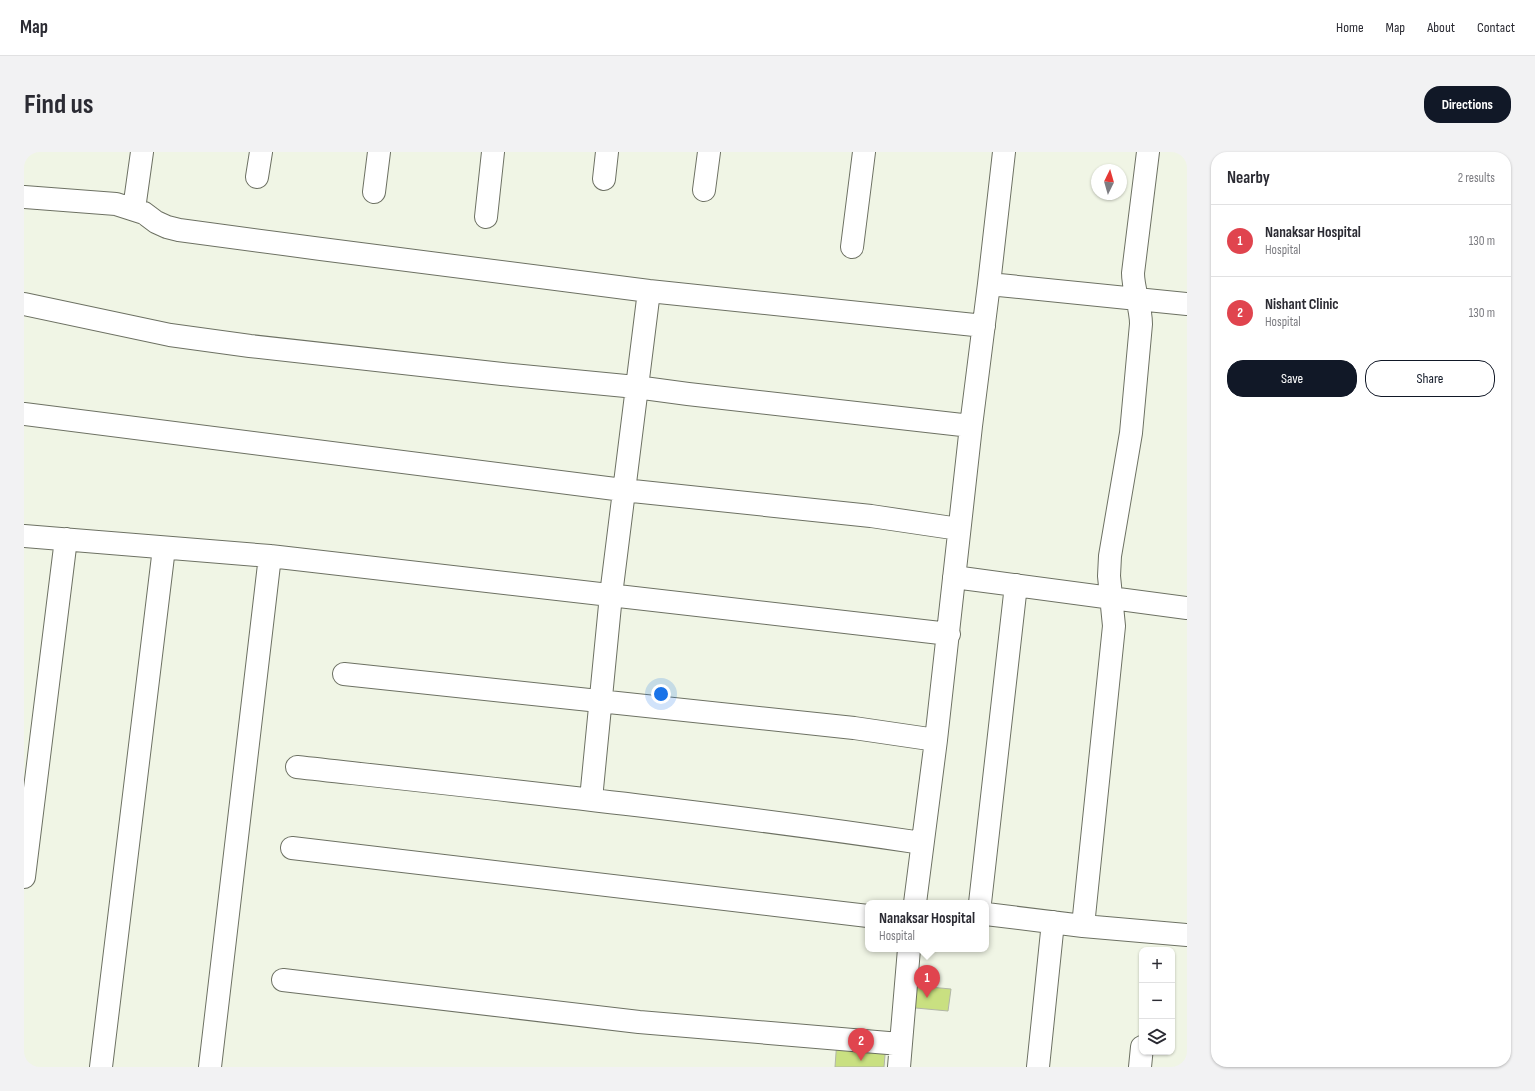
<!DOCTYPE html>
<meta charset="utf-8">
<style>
:root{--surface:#fff;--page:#f2f2f3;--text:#2b2b33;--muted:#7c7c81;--line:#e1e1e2;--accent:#111827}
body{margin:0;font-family:"Sofia Sans Condensed",sans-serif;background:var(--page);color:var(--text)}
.controls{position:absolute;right:12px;bottom:12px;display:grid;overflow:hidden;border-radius:8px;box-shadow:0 1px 3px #0004}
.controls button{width:36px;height:36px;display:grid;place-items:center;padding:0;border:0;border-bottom:1px solid var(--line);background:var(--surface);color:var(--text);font:20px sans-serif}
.compass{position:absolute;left:1067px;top:12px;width:36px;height:36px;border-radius:50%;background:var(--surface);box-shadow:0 1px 3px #0004;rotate:5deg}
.you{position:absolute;left:637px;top:542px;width:14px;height:14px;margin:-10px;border:3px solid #fff;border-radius:50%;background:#1a73e8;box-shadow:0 0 0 6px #1a73e833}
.badge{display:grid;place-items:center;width:26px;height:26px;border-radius:50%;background:var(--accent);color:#fff;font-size:13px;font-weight:700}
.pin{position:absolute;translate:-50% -33px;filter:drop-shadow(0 1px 2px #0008)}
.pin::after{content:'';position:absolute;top:21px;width:14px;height:12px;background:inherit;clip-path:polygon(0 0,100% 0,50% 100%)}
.popup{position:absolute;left:841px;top:748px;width:124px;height:52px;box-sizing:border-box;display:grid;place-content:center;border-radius:8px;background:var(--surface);filter:drop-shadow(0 1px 3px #0005);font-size:13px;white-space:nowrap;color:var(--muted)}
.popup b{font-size:15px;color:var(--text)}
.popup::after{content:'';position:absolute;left:50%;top:100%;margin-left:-8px;border:8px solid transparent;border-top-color:var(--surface)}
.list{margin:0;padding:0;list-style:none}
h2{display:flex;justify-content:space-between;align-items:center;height:52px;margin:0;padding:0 16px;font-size:17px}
h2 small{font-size:13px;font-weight:400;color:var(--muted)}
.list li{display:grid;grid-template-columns:26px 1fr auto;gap:12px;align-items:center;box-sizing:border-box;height:72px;padding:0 16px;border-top:1px solid var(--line)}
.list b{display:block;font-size:15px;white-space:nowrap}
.list p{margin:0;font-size:13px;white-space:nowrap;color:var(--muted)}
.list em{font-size:13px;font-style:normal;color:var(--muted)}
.actions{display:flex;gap:8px;padding:12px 16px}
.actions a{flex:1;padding:9px 0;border:1px solid var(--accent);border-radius:16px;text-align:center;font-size:14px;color:var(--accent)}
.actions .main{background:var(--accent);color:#fff}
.icon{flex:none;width:22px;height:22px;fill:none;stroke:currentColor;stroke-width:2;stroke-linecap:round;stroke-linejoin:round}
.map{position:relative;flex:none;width:1163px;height:915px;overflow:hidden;border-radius:16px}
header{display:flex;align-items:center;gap:24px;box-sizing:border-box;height:56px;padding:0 20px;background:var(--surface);border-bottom:1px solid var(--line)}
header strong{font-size:19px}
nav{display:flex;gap:22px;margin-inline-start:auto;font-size:14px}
.intro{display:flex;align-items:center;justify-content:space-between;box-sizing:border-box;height:96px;padding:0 24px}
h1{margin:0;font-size:28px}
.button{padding:10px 18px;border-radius:16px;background:var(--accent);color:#fff;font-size:14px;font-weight:700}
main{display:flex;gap:24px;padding:0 24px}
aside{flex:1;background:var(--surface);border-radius:16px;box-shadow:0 1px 3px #0004}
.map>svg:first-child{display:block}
</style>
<header>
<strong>Map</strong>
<nav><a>Home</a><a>Map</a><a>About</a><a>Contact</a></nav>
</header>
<div class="intro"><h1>Find us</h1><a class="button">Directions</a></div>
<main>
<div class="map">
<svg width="1163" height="915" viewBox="0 0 1163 915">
<rect width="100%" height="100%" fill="#f0f5e5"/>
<path fill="#c9e081" stroke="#b1b6a7" d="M884,833L927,837L924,859L881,855Z
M813,887L862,892L860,915H811Z"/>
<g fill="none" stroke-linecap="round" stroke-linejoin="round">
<g stroke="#6d7163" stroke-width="24">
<path id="minor" d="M233,25L237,0
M580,27L583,0
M680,38L685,0
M350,40L355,0
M0,45L92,52L120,61L132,70L143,75L155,78L297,97L625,139L960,174
M110,57L118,0
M462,65L469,0
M828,95L840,0
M965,132L1163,152
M0,152L146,183L226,194L478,222L612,235L664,242L947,274
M0,262L599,338L847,364L935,377
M0,384L246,404L925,482
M930,425L1163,456
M320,522L830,576L912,588
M273,615C482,638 690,660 898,691
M567,647L587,443L625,139
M268,696L844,764
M0,725L42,387
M891,751L912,588L947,274L965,132L980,0
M956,751L992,433
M962,762L1059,774L1163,783
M1059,774L1090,474L1085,424L1086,404L1107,281L1117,172C1117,154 1109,138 1109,121L1124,0
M259,828L615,870L876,892
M77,915L140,396
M186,915L246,404
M875,915L885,797
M1014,915L1029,770
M1116,915L1118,895"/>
</g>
<use href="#minor" stroke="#fff" stroke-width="22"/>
</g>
</svg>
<div class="controls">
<button>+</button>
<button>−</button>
<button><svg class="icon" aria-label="layers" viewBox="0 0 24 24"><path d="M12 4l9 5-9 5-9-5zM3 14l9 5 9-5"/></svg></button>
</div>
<svg class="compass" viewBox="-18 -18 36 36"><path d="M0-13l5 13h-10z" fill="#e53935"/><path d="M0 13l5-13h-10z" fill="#7c7c81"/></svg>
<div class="you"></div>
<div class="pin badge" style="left:903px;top:846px;background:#e0444e">1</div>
<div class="popup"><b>Nanaksar Hospital</b>Hospital</div>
<div class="pin badge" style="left:837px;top:909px;background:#e0444e">2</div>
</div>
<aside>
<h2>Nearby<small>2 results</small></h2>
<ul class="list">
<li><span class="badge" style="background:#e0444e">1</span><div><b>Nanaksar Hospital</b><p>Hospital</p></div><em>130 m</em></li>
<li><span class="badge" style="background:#e0444e">2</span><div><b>Nishant Clinic</b><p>Hospital</p></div><em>130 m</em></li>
</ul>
<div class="actions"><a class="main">Save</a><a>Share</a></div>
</aside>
</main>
